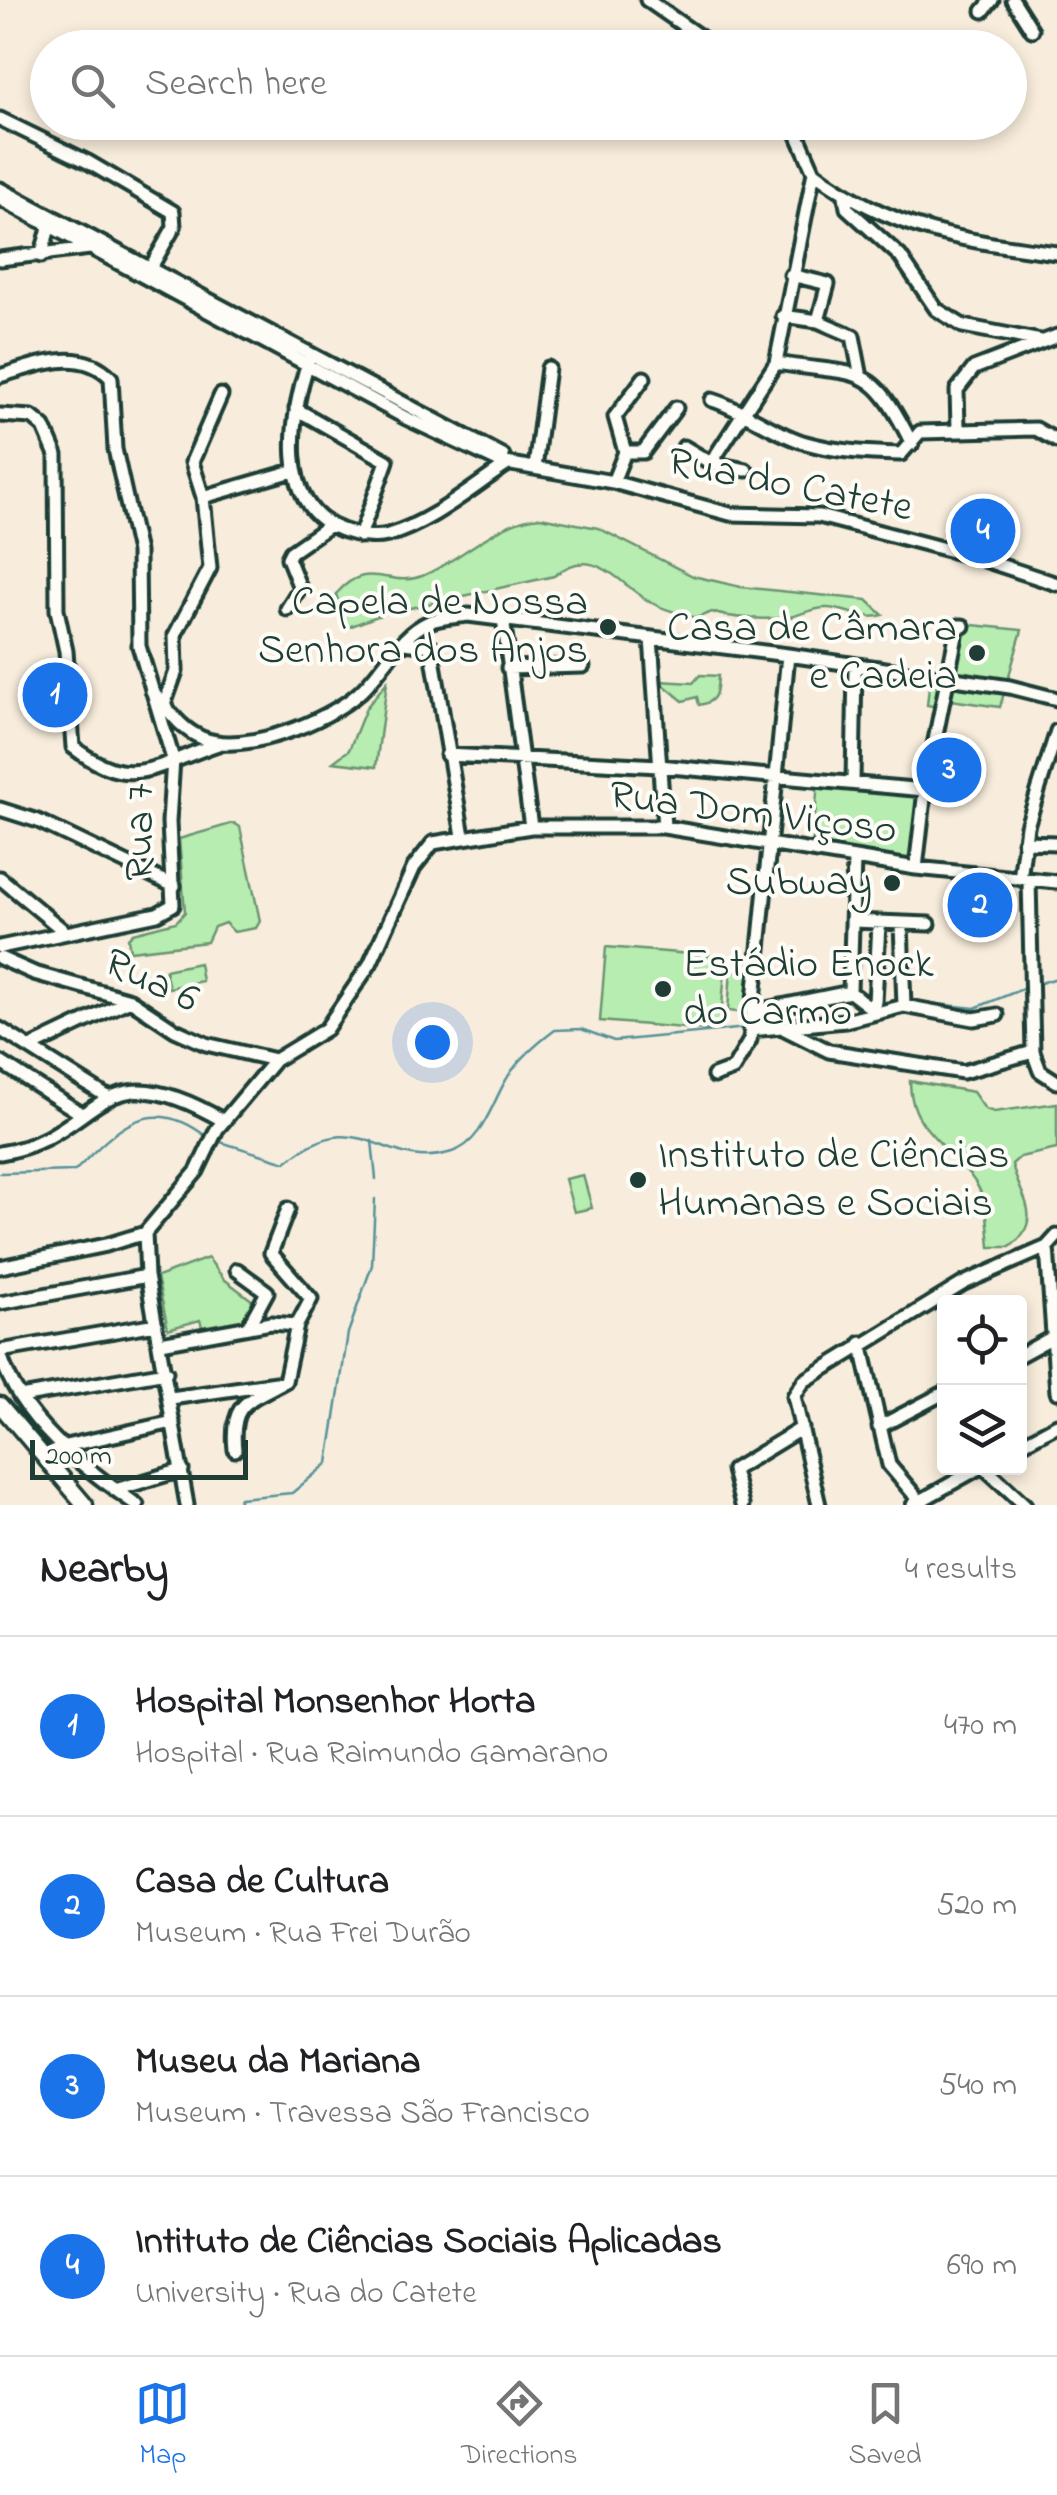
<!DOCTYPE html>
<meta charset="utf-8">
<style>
:root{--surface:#fff;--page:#f6f6f6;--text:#202124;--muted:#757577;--line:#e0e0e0;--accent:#1a73e8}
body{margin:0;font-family:"Indie Flower",sans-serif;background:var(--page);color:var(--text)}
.controls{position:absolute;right:30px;bottom:30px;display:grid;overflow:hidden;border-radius:10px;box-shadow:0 5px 15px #0003}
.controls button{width:90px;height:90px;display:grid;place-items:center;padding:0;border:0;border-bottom:2px solid var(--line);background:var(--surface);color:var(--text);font:50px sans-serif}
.scale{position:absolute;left:30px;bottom:25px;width:218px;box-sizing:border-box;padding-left:10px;border:5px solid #1f3d34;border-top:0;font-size:28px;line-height:35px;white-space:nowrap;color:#1f3d34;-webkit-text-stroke:8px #fdfcf7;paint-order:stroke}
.you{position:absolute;left:432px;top:1042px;width:35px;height:35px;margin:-25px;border:8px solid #fff;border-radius:50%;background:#1a73e8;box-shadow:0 0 0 15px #1a73e833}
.badge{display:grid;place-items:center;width:65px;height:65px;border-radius:50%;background:var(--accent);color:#fff;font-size:32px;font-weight:700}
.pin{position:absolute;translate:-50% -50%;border:5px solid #fff;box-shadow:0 2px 10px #0006}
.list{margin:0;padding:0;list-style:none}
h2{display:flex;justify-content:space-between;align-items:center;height:130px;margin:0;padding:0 40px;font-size:42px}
h2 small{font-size:32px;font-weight:400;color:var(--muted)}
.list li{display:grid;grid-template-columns:65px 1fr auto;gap:30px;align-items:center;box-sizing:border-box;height:180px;padding:0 40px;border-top:2px solid var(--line)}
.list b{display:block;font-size:38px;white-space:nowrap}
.list p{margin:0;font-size:32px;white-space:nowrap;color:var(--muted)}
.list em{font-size:32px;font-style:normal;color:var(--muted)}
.icon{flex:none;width:55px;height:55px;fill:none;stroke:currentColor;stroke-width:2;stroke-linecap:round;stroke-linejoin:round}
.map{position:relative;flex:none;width:1057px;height:1505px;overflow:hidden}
.search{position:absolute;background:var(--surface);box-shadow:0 5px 15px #0003;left:30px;right:30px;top:30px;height:110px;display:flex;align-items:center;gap:25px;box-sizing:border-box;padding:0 35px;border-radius:55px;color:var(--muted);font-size:38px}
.sheet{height:850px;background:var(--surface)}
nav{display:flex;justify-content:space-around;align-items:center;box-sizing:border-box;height:140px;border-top:2px solid var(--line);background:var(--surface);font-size:28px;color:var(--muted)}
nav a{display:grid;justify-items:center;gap:5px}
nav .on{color:var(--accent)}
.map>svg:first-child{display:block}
</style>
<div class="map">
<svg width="1057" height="1505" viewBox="0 0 1057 1505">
<rect width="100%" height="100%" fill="#f8eddc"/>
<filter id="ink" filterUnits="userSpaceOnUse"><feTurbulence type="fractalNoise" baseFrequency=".01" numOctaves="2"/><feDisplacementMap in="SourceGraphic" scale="20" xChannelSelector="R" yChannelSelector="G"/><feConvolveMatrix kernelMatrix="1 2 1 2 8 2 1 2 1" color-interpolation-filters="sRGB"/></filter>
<g filter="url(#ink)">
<path fill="#b7edb0" stroke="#6b9572" stroke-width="2.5" d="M540,517L598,528L693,576L741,587L867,600L883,615C863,621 848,609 828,608C814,607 804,614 790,617C770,620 730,619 712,612L696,618C681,614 664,610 650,602C617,582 593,543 554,576L383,614L346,628L336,594C368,557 388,589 422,576C462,560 497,520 540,517Z
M953,623L1022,630L1000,707L950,700L948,709L927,705L930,677L949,678Z
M700,675L718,676C717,693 717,702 699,705L697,697L683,701L659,681L693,683Z
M387,682L376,767L333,762L349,750L366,708Z
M818,783L923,792L911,867L812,848Z
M234,823L240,827L260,921L256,928L234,932L225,923L214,927L207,942L130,951L128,938L133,933L176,922L185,912L179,839Z
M606,947L726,957L720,1031L600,1021Z
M199,963L202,981L169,988L165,970Z
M731,970L750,972L746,1013L728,1011Z
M910,1081L973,1092L985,1109L994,1112L1057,1103V1149L1020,1157L1012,1164C1018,1195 1047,1218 1010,1247H990C988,1226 988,1204 977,1185C954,1147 909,1131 910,1081Z
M583,1175L592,1208L574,1212L565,1179Z
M208,1258L224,1279L253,1301L246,1331L205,1337L200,1320L168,1329L157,1277Z"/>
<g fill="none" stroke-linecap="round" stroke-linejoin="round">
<path stroke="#579299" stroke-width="2.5" d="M1037,984L1057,978
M907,1001L975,1008L1025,988
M214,1140L286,1162C362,1099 382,1174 452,1152C482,1143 492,1103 506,1080C516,1062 539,1042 555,1030L581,1029L614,1041L747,1028
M372,1141L376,1179
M0,1173L75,1171C116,1129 150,1092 207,1137
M237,1505L240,1498L292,1493L328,1463L348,1333L372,1265L375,1199"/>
<g stroke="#1f3d34" stroke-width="19">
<path id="minor" d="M647,0L716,48
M1013,0L1032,30
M983,11L992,0
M0,119L88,162L173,212L174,227L147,274
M792,122L814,172
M814,172C891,231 964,241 1057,253
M0,189L503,456
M845,196L847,208L900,256L936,309L963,326L1041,341
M0,199L406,418L500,462L613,482L730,514L819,516L975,557L1057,584
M41,256L51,221
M0,259L90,248
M791,275L828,284L818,321L853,336L860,372
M783,316L818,321
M309,359C292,412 274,505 342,530C357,535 372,539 388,535C431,523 471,488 508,464
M776,363C861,377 870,359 912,444
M0,376C36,365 81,346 111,378L115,449L138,552L139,646L173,759L169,822L173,905L157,914L0,947
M712,400C745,410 774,434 806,443C837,452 870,453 901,454L920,432L1036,429L1057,441
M296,409L387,461L360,536
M0,415L32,417L44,427L56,455L57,610L66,651L73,747C131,793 155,765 218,744
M958,428L957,390L974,368L1057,336
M684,447L711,463L746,470
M625,452L615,417L644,378
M711,463L776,363L814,172
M535,468L548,368
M613,482L625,452H643L676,408
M203,497L293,471
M287,609L300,588L288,558L291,552L330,525
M503,618L531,827
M651,638L664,827
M403,643L431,646L463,836
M508,668L583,666
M152,691C167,708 180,729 202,738C243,756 328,721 359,693C383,672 399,635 429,622C440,617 456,617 468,615L788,655L1010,687L1057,699
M164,705L176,671L175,635L210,568L203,497L192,462L221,395
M447,755L659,766L925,790
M853,782L855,666
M0,809L38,821L174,886
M1024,842L1057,843
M916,868L925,790L958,626H963
M0,878L65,932
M1020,879L1027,826L1057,731
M1029,880L1033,1052L1040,1071L1057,1082
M853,921L929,924
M901,923L904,1006
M0,958L34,973L130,1000L175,1030L206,1044L275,1060
M850,992L867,1005L875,1003L879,923
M752,1012L850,992L854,859
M0,1029L106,1096
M785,1029L829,1051L963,1072L1033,1052
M750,1030L845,1021L904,1006L974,1019L997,1015
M31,1047L130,1000
M0,1062L80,1113
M714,1076L733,1069L750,1040L788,655
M0,1153C103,1137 93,1044 224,1121
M145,1233L147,1276L187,1505
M1047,1247L1057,1392
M0,1267L106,1245L145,1233L197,1171L217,1129L275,1060L326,1029L370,964L414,867L433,843L531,827H664L916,868L1057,882
M237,1270L267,1292L248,1327
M0,1303L147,1276
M161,1343L271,1323L297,1325
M861,1343L889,1465L923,1505
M0,1351L156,1324
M0,1354C21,1421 81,1466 137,1505
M1020,1355L1053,1337
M20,1397L166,1372
M171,1398L276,1383
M879,1427L944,1393
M1020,1445L1057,1425
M235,1450C230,1402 247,1402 285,1381L297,1325L311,1299L271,1253L288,1209
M46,1457L61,1447L173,1422
M985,1468L1025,1505
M115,1490L182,1470
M742,1505L733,1470L802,1428
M819,1505L794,1396L804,1381L964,1283L1047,1247L1057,1236
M913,1505L979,1468"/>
</g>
<g stroke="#1f3d34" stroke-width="21">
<path id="major" d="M0,1405L85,1505"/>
</g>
<use href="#minor" stroke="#fdfcf7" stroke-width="11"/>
<use href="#major" stroke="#fdfcf7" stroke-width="14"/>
</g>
</g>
<g fill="#1f3d34" stroke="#fdfcf7" stroke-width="4">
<circle cx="608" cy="627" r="10"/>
<circle cx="977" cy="653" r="10"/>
<circle cx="892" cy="883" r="10"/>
<circle cx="663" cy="989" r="10"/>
<circle cx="638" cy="1180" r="10"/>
</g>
<g text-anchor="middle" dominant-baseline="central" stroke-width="8" stroke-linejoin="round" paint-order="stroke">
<g font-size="42" fill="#1f3d34" stroke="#fdfcf7">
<text transform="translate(790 486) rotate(11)">Rua do Catete</text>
<text transform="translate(753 814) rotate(7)">Rua Dom Viçoso</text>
<text transform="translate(141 832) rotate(-90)">Rua 7</text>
<text transform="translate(151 982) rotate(25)">Rua 6</text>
</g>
<g font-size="42" fill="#1f3d34" stroke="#fdfcf7" text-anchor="end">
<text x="588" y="603">Capela de Nossa<tspan x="588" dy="48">Senhora dos Anjos</tspan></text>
<text x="957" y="629">Casa de Câmara<tspan x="957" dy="48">e Cadeia</tspan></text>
<text x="872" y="883">Subway</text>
<text x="683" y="965" text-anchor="start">Estádio Enock<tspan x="683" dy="48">do Carmo</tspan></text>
<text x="658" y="1156" text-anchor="start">Instituto de Ciências<tspan x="658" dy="48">Humanas e Sociais</tspan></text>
</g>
</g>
</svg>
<div class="controls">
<button><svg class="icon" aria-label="locate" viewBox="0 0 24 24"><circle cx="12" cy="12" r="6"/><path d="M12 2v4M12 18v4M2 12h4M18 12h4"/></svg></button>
<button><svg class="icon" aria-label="layers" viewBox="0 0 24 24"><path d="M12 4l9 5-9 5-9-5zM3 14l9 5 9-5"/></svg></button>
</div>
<div class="scale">200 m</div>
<div class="you"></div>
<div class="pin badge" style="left:55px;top:695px">1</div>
<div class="pin badge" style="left:980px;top:905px">2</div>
<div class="pin badge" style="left:949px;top:770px">3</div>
<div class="pin badge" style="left:983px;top:531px">4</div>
<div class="search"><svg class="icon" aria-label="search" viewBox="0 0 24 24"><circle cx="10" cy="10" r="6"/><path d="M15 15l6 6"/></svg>Search here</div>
</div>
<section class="sheet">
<h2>Nearby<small>4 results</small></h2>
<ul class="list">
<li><span class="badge">1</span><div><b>Hospital Monsenhor Horta</b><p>Hospital · Rua Raimundo Gamarano</p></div><em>470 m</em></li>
<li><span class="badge">2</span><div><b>Casa de Cultura</b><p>Museum · Rua Frei Durão</p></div><em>520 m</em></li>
<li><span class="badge">3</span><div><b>Museu da Mariana</b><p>Museum · Travessa São Francisco</p></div><em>540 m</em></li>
<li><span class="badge">4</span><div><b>Intituto de Ciências Sociais Aplicadas</b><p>University · Rua do Catete</p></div><em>690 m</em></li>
</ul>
</section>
<nav>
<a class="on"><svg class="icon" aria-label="map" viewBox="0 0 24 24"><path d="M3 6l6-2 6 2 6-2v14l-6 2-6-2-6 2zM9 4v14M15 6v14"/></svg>Map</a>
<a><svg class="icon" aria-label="directions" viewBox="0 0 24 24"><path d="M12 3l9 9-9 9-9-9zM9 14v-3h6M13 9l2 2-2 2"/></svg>Directions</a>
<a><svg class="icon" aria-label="saved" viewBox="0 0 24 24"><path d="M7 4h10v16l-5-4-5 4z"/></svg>Saved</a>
</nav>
